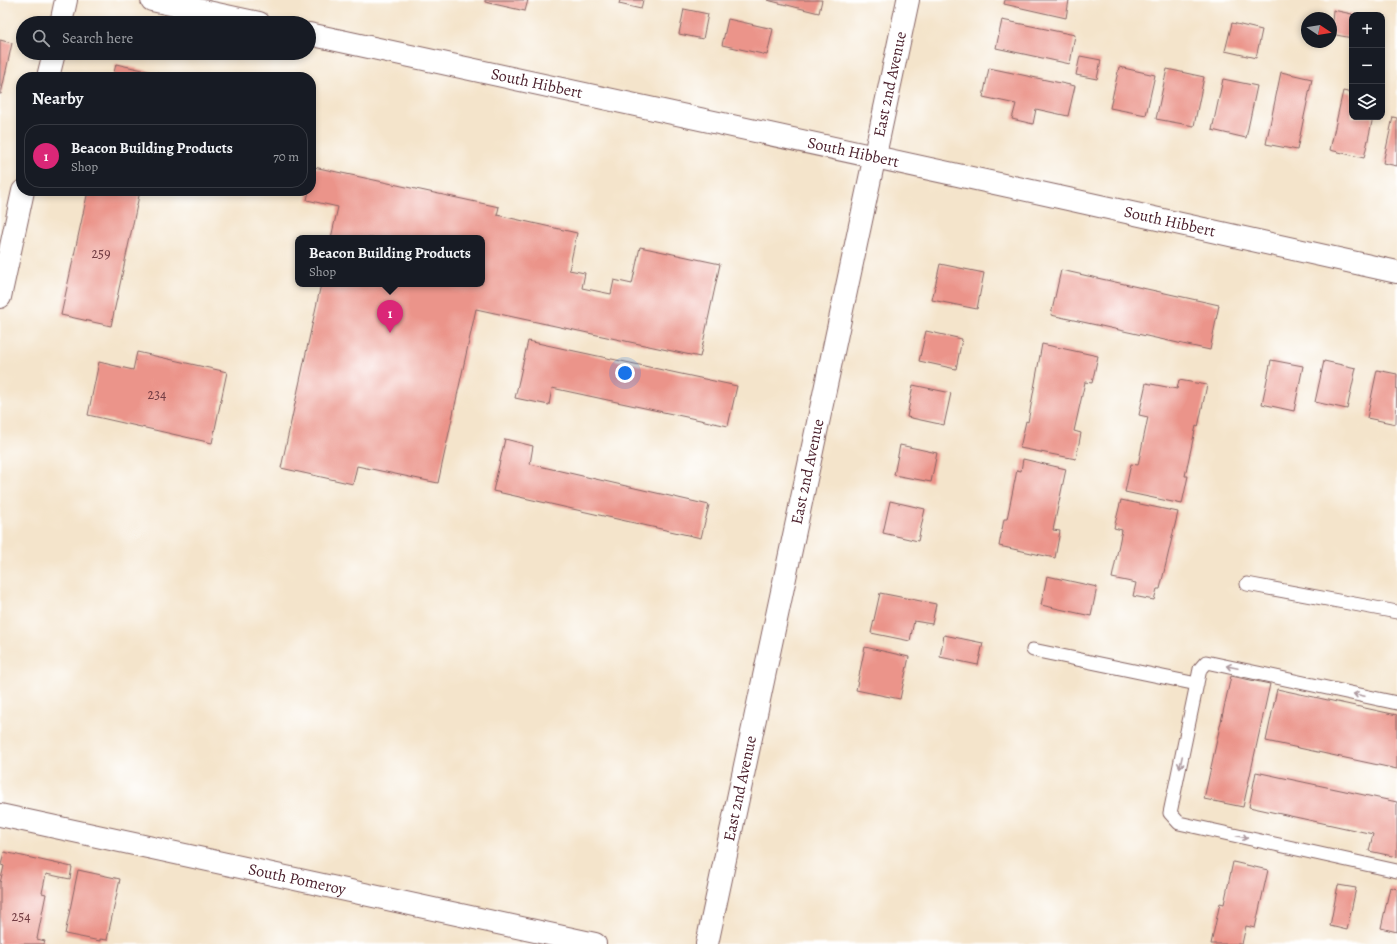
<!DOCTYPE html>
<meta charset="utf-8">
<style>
:root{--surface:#171b24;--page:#242831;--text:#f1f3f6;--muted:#9ea1a6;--line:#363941;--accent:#db2777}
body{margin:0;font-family:Alegreya,serif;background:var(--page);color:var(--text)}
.controls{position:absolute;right:12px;top:12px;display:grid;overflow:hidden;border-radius:8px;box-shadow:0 2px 6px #0003}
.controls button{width:36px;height:36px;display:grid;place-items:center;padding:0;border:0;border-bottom:1px solid var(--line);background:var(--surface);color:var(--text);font:20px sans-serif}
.compass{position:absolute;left:1301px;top:12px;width:36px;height:36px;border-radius:50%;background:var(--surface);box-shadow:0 2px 6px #0003;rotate:102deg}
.you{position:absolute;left:625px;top:373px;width:14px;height:14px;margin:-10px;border:3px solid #fff;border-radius:50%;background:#1a73e8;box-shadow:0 0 0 6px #1a73e833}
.badge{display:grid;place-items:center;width:26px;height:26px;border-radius:50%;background:var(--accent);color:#fff;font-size:13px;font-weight:700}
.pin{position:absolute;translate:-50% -33px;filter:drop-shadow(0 1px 2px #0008)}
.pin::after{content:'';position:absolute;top:21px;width:14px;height:12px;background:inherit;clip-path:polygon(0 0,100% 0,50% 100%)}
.popup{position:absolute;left:295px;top:235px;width:190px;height:52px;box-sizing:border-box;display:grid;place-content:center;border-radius:8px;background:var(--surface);filter:drop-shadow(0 1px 3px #0005);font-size:13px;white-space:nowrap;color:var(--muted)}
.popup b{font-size:15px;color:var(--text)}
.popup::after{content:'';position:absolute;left:50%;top:100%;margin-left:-8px;border:8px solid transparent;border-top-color:var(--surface)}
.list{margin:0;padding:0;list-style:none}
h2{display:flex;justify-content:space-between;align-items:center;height:52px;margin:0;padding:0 16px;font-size:17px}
h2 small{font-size:13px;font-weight:400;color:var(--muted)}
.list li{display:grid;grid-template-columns:26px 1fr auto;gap:12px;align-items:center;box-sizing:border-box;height:64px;margin:0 8px 8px;padding:0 8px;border:1px solid var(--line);border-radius:16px}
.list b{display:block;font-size:15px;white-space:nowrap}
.list p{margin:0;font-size:13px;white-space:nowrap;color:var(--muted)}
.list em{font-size:13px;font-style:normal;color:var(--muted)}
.icon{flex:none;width:22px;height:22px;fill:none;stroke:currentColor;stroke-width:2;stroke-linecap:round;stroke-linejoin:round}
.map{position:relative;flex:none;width:1397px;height:944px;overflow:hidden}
.search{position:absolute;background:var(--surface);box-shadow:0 2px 6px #0003;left:16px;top:16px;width:300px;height:44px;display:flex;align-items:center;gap:10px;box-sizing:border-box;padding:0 14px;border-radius:22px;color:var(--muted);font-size:15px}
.panel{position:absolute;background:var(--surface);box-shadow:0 2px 6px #0003;left:16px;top:72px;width:300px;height:124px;border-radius:16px}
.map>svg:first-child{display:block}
</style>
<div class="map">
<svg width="1397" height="944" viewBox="0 0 1397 944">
<rect width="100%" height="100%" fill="#fff"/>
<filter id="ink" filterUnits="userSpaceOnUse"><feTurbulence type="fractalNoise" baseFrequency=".025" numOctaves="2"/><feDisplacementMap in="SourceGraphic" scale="8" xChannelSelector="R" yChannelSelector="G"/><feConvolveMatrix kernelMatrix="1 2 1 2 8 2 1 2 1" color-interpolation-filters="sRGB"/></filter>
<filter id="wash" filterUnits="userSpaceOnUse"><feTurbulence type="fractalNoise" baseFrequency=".012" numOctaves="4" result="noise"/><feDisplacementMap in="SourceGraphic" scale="16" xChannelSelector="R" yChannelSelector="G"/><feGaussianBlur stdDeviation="0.9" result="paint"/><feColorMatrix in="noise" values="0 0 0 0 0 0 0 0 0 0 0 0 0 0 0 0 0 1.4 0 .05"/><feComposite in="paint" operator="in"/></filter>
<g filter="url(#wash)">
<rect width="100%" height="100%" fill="#f4e4cb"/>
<g id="blocks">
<path fill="#eb948a" d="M485,0H528L525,11L485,2Z
M620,0H643L641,9L619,4Z
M767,0H822L819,13Z
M1005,0H1069L1066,18L1004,4Z
M684,9L708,14L703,39L679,34Z
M1333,10L1352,14V38L1331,34Z
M728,19L773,29L767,55L722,45Z
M1002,20L1075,35L1070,64L996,48Z
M1232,23L1262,30L1256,58L1225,51Z
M0,40L12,43L1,94H0Z
M1080,56L1101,60L1097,79L1076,75Z
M116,64L165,75V77H113Z
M1119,67L1155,75L1146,115L1110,108Z
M989,68L1075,86L1068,116L1036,109L1033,124L1012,119L1016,104L983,97Z
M1167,69L1204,77L1194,126L1156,119Z
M1281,72L1312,79L1297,150L1266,144Z
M1223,79L1257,86L1246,138L1212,130Z
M1343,91L1352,93V117H1373L1364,158L1330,150Z
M1393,117L1397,118V166L1383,163Z
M314,167L499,207L497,215L577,233L569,270L585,273L582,288L611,294L614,280L632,284L640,247L720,264L700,357L476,309L438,483L357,466L353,484L281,468L321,284H482V238H331L338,207L307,200L309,191H311Z
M88,191H140L111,326L61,315Z
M940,264L984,273L977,309L932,300Z
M1061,270L1219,305L1210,350L1051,315Z
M926,331L962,339L956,369L919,361Z
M528,341L737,386L728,426L552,388L549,405L515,398Z
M1042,344L1098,356L1092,383L1085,382L1074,431L1081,433L1076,459L1020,448L1026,421L1028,422Z
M137,352L227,372L212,443L88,415L99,362L133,370Z
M1271,360L1303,366L1294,411L1262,404Z
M1324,361L1356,368L1347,409L1315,402Z
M1377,370L1397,374L1396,424L1367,418Z
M1179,380L1207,385L1198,427L1196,426L1185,476H1188L1182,504L1125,492L1131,464L1138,465L1148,417L1139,415L1146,383L1177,389Z
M913,385L951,393L944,425L907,417Z
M505,439L533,446L530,464L709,505L701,538L493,491Z
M900,445L937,453L931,482L894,475Z
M1023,459L1066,469L1053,530L1060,531L1055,558L999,546L1004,519H1007L1017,470L1021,471Z
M1121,500L1178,512L1160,589H1157L1154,600L1133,596L1136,583L1112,578L1122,530L1114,528Z
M890,501L925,509L918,541L883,533Z
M1047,576L1097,587L1091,616L1041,605Z
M880,593L936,604L932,624L914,621L910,641L871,633Z
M944,635L983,643L978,665L940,657Z
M865,647L909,657L900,699L856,690Z
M1231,676L1270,684L1243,807L1204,799Z
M1277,689L1397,715V769L1266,741Z
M1256,772L1397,802V857L1369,851L1373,834L1249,807Z
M4,852L72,867L70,879L46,874L42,893L46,894L37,939L45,941L44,944H0V883L4,866L1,865Z
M1233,862L1268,870L1255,928L1246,926L1242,944H1211L1220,903L1224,904Z
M78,870L120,879L107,940L100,939V941L65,934Z
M1338,885L1356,888L1347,930L1330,926Z
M1390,887L1397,889V932L1381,928Z"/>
</g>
</g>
<g filter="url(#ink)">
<use href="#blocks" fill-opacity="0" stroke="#866463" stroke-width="1"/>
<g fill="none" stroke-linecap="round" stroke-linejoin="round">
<g stroke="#866463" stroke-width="15">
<path id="service" d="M1247,584L1397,612
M1033,650L1197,684
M1397,703L1206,662L1200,669L1170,813L1179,823L1397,871"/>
</g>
<g stroke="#866463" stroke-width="24">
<g id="minor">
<path d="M152,0L259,23"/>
<path d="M61,23L66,0"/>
<path id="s1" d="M309,34L1059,197L1397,272"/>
<path d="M48,77L54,53"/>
<path d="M0,297L23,191"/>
<path id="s2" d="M0,815L595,944"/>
<path id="s3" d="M707,944L908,0"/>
</g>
</g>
<use href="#service" stroke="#fff" stroke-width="13"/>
<use href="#minor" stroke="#fff" stroke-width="22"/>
</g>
<defs><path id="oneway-shaft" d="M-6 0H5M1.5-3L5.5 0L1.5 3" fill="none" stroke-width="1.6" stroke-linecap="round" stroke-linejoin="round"/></defs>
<g stroke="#ae9aa0">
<use href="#oneway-shaft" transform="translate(1232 667) rotate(-168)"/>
<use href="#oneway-shaft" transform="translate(1359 695) rotate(-168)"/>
<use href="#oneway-shaft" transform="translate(1181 762) rotate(102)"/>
<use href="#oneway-shaft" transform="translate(1242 837) rotate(12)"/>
</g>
</g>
<g text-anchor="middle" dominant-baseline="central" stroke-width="3.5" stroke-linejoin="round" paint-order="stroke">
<g font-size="14" fill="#723c43">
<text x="101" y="253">259</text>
<text x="157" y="394">234</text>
<text x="21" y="916">254</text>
</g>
<g font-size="16" fill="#4a1f2b" stroke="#fff">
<text stroke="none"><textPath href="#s1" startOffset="233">South Hibbert</textPath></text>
<text stroke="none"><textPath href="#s3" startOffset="879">East 2nd Avenue</textPath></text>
<text stroke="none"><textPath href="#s1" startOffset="557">South Hibbert</textPath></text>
<text stroke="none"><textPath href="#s1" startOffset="881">South Hibbert</textPath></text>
<text stroke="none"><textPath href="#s3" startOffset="483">East 2nd Avenue</textPath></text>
<text stroke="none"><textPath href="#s3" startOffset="159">East 2nd Avenue</textPath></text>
<text stroke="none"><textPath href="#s2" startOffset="304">South Pomeroy</textPath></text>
</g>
</g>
</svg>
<div class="controls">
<button>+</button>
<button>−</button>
<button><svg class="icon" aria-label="layers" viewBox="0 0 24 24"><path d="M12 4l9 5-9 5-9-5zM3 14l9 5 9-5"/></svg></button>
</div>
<svg class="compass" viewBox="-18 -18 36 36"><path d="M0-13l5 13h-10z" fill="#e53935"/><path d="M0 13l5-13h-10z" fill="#9ea1a6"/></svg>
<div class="you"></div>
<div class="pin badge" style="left:390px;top:333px">1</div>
<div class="popup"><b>Beacon Building Products</b>Shop</div>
<div class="search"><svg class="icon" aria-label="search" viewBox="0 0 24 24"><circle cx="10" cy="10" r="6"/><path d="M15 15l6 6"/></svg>Search here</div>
<section class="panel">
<h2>Nearby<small></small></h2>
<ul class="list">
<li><span class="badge">1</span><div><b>Beacon Building Products</b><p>Shop</p></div><em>70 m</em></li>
</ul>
</section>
</div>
